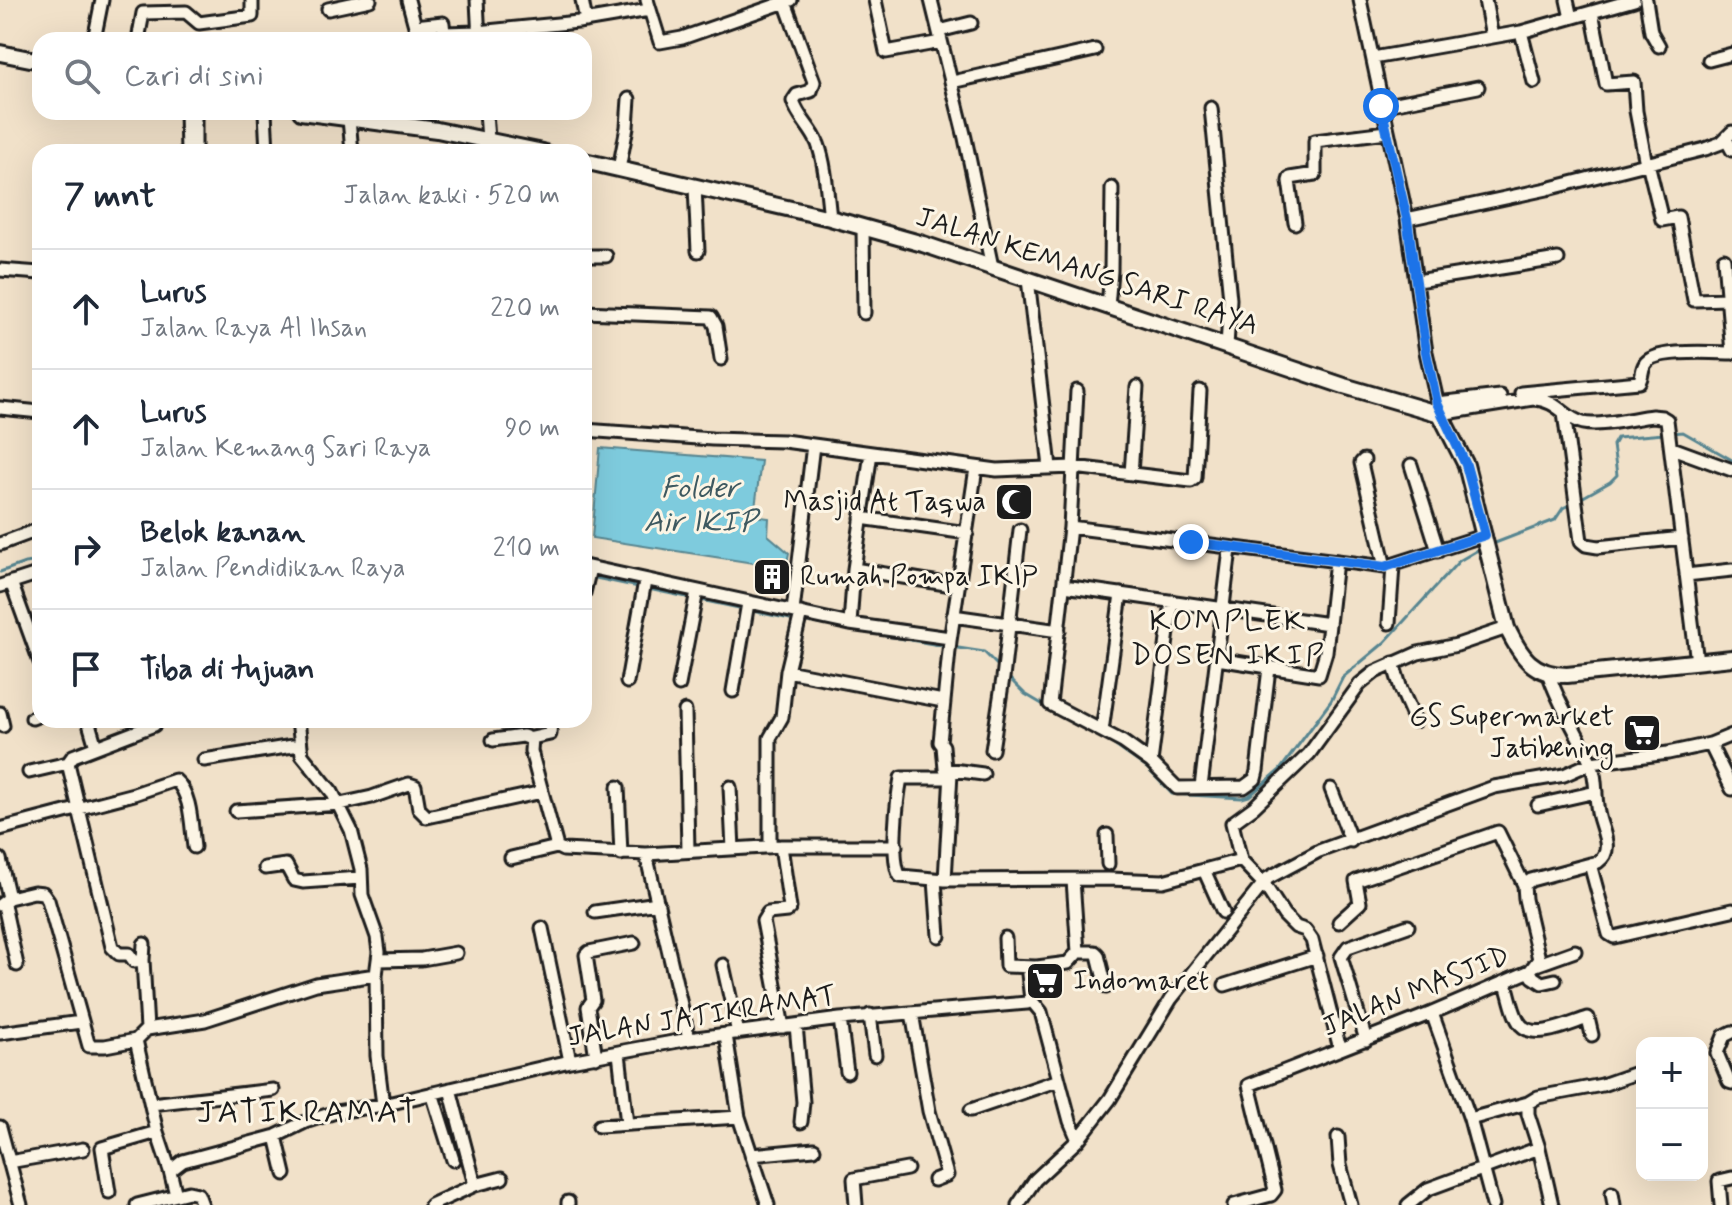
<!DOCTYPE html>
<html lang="id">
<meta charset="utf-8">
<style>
:root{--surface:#fff;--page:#f2f2f3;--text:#1f2937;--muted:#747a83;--line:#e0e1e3}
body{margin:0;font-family:Mynerve,sans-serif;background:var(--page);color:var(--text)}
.controls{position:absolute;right:24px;bottom:24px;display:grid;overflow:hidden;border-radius:16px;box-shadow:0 8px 32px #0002}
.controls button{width:72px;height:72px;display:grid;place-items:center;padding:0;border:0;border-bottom:2px solid var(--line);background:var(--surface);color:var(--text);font:40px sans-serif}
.stop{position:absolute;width:24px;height:24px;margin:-18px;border:6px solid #1a73e8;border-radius:50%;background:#fff}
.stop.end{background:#1a73e8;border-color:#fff;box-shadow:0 2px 8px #0008}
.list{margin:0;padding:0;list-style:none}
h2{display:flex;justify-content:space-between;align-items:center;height:104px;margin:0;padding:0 32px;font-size:34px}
h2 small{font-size:26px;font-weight:400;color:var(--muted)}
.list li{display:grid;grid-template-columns:52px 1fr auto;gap:24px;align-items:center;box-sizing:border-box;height:120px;padding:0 32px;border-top:2px solid var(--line)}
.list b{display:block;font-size:30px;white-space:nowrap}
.list p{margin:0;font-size:26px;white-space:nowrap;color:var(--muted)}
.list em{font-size:26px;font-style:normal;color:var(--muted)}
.icon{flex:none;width:44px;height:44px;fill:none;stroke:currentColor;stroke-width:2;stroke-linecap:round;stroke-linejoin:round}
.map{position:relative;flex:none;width:1732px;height:1205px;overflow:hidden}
.search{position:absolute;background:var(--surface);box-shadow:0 8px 32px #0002;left:32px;top:32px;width:560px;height:88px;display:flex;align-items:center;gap:20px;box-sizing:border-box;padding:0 28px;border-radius:24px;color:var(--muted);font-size:30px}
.panel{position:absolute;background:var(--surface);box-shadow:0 8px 32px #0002;left:32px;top:144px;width:560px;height:584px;border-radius:24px}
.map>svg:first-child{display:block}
</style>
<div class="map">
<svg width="1732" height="1205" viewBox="0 0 1732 1205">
<rect width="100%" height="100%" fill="#f1e1c9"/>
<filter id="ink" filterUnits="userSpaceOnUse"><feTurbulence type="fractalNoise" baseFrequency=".0125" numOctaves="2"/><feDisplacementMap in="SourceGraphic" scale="16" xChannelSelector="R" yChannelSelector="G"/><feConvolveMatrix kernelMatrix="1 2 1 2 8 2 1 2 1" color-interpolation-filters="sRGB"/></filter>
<g filter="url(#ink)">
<path fill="#7ecbdd" stroke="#578590" stroke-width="2" d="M600,448L761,461L754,516L769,518L768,535L789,553L786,568L592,538Z"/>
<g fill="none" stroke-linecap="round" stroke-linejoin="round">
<path stroke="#578590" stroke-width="3" d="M1672,433L1683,432L1732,460
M1578,500L1610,482L1617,475L1613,445L1617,438L1664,434
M1490,545L1555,520L1563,508L1571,504
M0,572L25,563L40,561
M591,577L744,609
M752,611L795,620
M803,621L842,628
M858,631L945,646
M952,647L984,652L1001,669
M1006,675L1025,694L1047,707
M1060,715L1107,740L1147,768L1172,794L1242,798L1249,796L1280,770L1331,701L1343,677L1384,643L1459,561L1483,547"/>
<g stroke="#1c1c1c" stroke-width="17">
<path id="minor" d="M408,0L415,26L443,23L444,33L478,32L578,22L649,10
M477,0L479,40
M582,0L586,21
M647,0L660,42L682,38L791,0
M875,0L886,52L941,42
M931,0L965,138L992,267
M1360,0L1407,219L1426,352L1440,414L1533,399C1559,400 1563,418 1583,423C1600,427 1634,418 1652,416L1662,417L1667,420L1697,662
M1485,0L1492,37
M1567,0L1571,18
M1646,0L1651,32L1659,46
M785,2L814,82L811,91L797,95L793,101C798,118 811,127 818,144C826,166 827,194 830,218
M328,9L370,0
M1592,12L1606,84L1634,82L1636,111L1646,164
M939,31L971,23
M1521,32L1534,82
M94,40L102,0
M138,40L143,13L186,12L199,23L252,16V0
M1373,58L1521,32L1634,0
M1709,60L1732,54
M952,82L1095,50
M1381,106L1478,87
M1211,108L1230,299L1227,346
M186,112L187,152
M265,112L267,152
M486,112L488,140
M349,119L352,152
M1726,139L1732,150
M195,152V112
M1648,163L1662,220L1678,217L1694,300L1727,299
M619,169L627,127L629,99
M695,187L698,251
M1407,219L1547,189L1705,149L1721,143L1732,132
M1295,223L1289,181L1290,178L1315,174V141L1387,132
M863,227L864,313
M584,256H606
M1724,259L1732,353
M0,270L40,273
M1028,279L1050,467
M1417,281L1558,259
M1108,307L1111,271L1112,188
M584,312L711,317L716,326L721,359
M1077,391L1070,527L1050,704L1123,742L1151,762L1177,788L1244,787L1255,779L1257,771L1269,668
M1521,393L1639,382C1643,376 1641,370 1645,364C1654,348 1715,353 1732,353
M1437,403L1500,396
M0,408L40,412
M1564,413L1581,541L1586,545L1598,547L1682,538
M584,430L712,439L784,441L997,470L1074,467L1191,481L1195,478L1200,391
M1672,448L1732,470
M1364,460L1361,463L1385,567
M1411,465L1438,551
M976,468L950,641L940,742L943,746L945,769L983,774
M1131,474L1137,387
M861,518L967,533
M1070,527L1385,567L1485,535
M0,544L40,529
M584,566L850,624L950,638
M854,569L958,586
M1686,575L1732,570
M11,582L40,662
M0,586L40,573
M1064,586L1329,624
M584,593L590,568
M793,611L813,445
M953,616L1059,631
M1389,623L1393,566
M850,624L854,569L871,453
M1217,659L1319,675L1326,652L1336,561
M1393,663L1401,689L1415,721
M787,671L943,701
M627,682L645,581
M679,685L697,591
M733,691L748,603
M685,711L688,851
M0,713L3,726
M32,718L40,715
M88,720L96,747
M298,720L302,755L332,792L351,830L361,869L362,895L377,937L379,952L376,975L377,1056L383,1105
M551,720L550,734L532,738L531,751L557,847L563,850L646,854L781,846H896
M1102,731L1121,594
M493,740L523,736L531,739
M1710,744L1732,789
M992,750L1003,678L1020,530
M204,760L299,745
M1151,762L1172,601
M29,772L68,763
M950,778H901C897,799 890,860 900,876L945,880L1108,879L1163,881L1241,860
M618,787L621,854
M730,787L733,849
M1201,787L1230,549
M1331,789L1351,841
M1538,805L1596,792
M236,811L340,804L372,797L409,784L415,786L419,809L427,817L542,792
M0,829L134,794L175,780C192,794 191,826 194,847
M1107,835L1108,864
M781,846L790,908L787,911L768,913L763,921L783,1027
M770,847V738L782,717L787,671L801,613
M646,854L689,1039
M511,858L557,847
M0,859L9,898
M1590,864L1609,934L1614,937L1732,910
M265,868L286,865L294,880L303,882L360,878
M1204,870L1223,912
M935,880L939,936
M945,880L951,773
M0,905L9,898L34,892L43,893L48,900L89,1046H105L136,1040L147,1029L205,1020L316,984L376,975
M4,905L17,965
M595,912L658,903
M1339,922L1360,903L1356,881L1498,832L1524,885
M542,928L570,1061
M1005,938L1006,966L1036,967
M1078,952H1095L1098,955L1106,987
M143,960L144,944
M378,960L422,959L456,953
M723,965L738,1033
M1536,965L1575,951
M1530,971L1533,977L1542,983L1555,980
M1506,984C1510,995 1513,1016 1521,1025C1536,1041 1571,1023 1588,1018L1592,1035
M1225,985L1317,956
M912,1013L929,1111L947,1175L934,1180
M1432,1013L1470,1119L1493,1205
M870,1015L875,1055
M840,1019L847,1072
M796,1025L803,1102L801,1122
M147,1029L143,960L134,961L129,954H119L112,947L68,763L73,756L154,725L158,720
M0,1033L81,1022
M726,1035L739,1117L768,1205
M136,1040L157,1132L170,1171
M1366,1040L1341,957L1348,947L1408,926
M1340,1049L1312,940L1305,930L1296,927L1284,915L1264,884L1241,860L1232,823L1254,807L1309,754L1360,684L1375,672L1418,653L1457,645L1507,628
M619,1053L627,1124
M1717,1053L1729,1082L1732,1083
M1717,1053L1724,1036L1732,1032
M596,1057L588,1007L593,1000L586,955L589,952L634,943
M450,1089L475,1185
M432,1093L453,1160
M1528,1103V1114L1539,1148L1552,1205
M151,1104L273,1090
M971,1110L1059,1080
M1470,1119L1528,1103L1538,1097L1602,1085L1642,1071
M599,1126L739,1117
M0,1127L21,1205
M276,1136L285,1174
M1338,1137L1340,1165L1351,1205
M1078,1140L1110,1099L1171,999L1268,878L1319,851L1494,787L1564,775L1591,763L1668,753L1710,744L1732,735
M751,1155L814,1149
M9,1162L83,1149
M109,1192L102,1148L157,1132
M1612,1193L1614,1205
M176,1195L170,1171L183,1161L276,1136L305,1122L336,1112L383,1105L570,1061L689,1039L840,1019L1027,1003L1031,1000
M568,1202V1205
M137,1205L189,1192L198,1194L202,1205
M431,1205L475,1185L502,1178
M856,1205L854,1179L907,1169
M1018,1205L1035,1180L1078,1140L1070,1121L1041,1012L1031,1000L1028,974L1037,967L1068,963L1078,952L1073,880
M1234,1205L1271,1195L1275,1190L1249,1085L1432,1013L1530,971L1539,959L1525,899L1524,885L1531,880L1598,862C1614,851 1603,833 1599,817C1594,798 1598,779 1590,761C1577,731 1559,706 1549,675
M1408,1205L1428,1189L1539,1148
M1721,1205L1719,1181L1732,1178"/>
</g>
<g stroke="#1c1c1c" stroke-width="20">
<path id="major" d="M0,53L40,61
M301,112L437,130L543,152
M584,161L830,218L923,244L1344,386L1440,414L1466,465L1507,628C1521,657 1533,675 1567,675L1732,658"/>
</g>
<use href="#minor" stroke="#fcf5e5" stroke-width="11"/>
<use href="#major" stroke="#fcf5e5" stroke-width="14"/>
</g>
</g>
<g fill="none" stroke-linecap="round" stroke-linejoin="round" filter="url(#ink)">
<path stroke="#1a73e8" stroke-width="10" d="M1191,542L1385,567L1485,535L1466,465L1437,403L1426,352L1407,219L1381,106"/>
</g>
<defs>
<g id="mosque-square" transform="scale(2)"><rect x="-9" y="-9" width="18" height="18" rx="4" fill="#1c1c1c" stroke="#fcf5e5"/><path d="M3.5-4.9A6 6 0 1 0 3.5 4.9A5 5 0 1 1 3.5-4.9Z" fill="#fff"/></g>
<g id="building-square" transform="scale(2)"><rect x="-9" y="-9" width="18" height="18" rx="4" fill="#1c1c1c" stroke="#fcf5e5"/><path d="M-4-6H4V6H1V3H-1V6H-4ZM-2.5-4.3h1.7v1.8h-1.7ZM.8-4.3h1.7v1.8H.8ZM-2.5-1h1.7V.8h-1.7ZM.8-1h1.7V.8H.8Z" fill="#fff"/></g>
<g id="supermarket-square" transform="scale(2)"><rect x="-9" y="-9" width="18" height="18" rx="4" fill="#1c1c1c" stroke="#fcf5e5"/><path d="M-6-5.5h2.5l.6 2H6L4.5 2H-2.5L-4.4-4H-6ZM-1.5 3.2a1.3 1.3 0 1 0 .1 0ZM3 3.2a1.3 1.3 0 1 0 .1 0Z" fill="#fff"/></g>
</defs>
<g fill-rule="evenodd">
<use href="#mosque-square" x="1014" y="502"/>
<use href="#building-square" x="772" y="577"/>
<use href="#supermarket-square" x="1642" y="733"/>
<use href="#supermarket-square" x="1045" y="981"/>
</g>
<g text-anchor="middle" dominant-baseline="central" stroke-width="6" stroke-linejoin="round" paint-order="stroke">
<g font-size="28" fill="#1c1c1c" stroke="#fcf5e5">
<text transform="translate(1087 272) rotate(18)">JALAN KEMANG SARI RAYA</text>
<text transform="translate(1416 992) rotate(-22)">JALAN MASJID</text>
<text transform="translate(702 1017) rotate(-9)">JALAN JATIKRAMAT</text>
</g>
<g font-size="28" fill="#1c1c1c" stroke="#fcf5e5" text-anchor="end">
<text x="986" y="502">Masjid At Taqwa</text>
<text x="800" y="577" text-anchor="start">Rumah Pompa IKIP</text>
<text x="1614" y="717">GS Supermarket<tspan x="1614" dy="32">Jatibening</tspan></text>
<text x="1073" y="981" text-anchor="start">Indomaret</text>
</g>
<g font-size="30" font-style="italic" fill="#3e5960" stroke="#fcf5e5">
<text x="700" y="488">Folder<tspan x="700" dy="34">Air IKIP</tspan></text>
</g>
<g font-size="30" letter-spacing="2" fill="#1c1c1c" stroke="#fcf5e5">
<text x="1228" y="621">KOMPLEK<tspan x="1228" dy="34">DOSEN IKIP</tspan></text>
</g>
<g font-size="32" letter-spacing="2" fill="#1c1c1c" stroke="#fcf5e5">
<text x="308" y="1113">JATIKRAMAT</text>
</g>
</g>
</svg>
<div class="controls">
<button>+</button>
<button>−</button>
</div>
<div class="stop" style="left:1381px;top:106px"></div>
<div class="stop end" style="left:1191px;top:542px"></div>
<div class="search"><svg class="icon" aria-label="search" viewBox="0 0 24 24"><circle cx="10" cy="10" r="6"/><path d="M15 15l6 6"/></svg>Cari di sini</div>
<section class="panel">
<h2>7 mnt<small>Jalan kaki · 520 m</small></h2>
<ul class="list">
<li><svg class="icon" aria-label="ahead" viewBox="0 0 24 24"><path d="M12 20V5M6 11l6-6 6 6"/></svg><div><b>Lurus</b><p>Jalan Raya Al Ihsan</p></div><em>220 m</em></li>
<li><svg class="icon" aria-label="ahead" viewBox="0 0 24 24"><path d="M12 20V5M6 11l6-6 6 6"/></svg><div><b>Lurus</b><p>Jalan Kemang Sari Raya</p></div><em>90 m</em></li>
<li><svg class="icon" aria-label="right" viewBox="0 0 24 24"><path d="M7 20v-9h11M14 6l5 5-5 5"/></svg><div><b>Belok kanan</b><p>Jalan Pendidikan Raya</p></div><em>210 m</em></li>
<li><svg class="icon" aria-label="arrive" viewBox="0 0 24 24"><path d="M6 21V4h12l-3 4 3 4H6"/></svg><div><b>Tiba di tujuan</b></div></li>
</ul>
</section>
</div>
